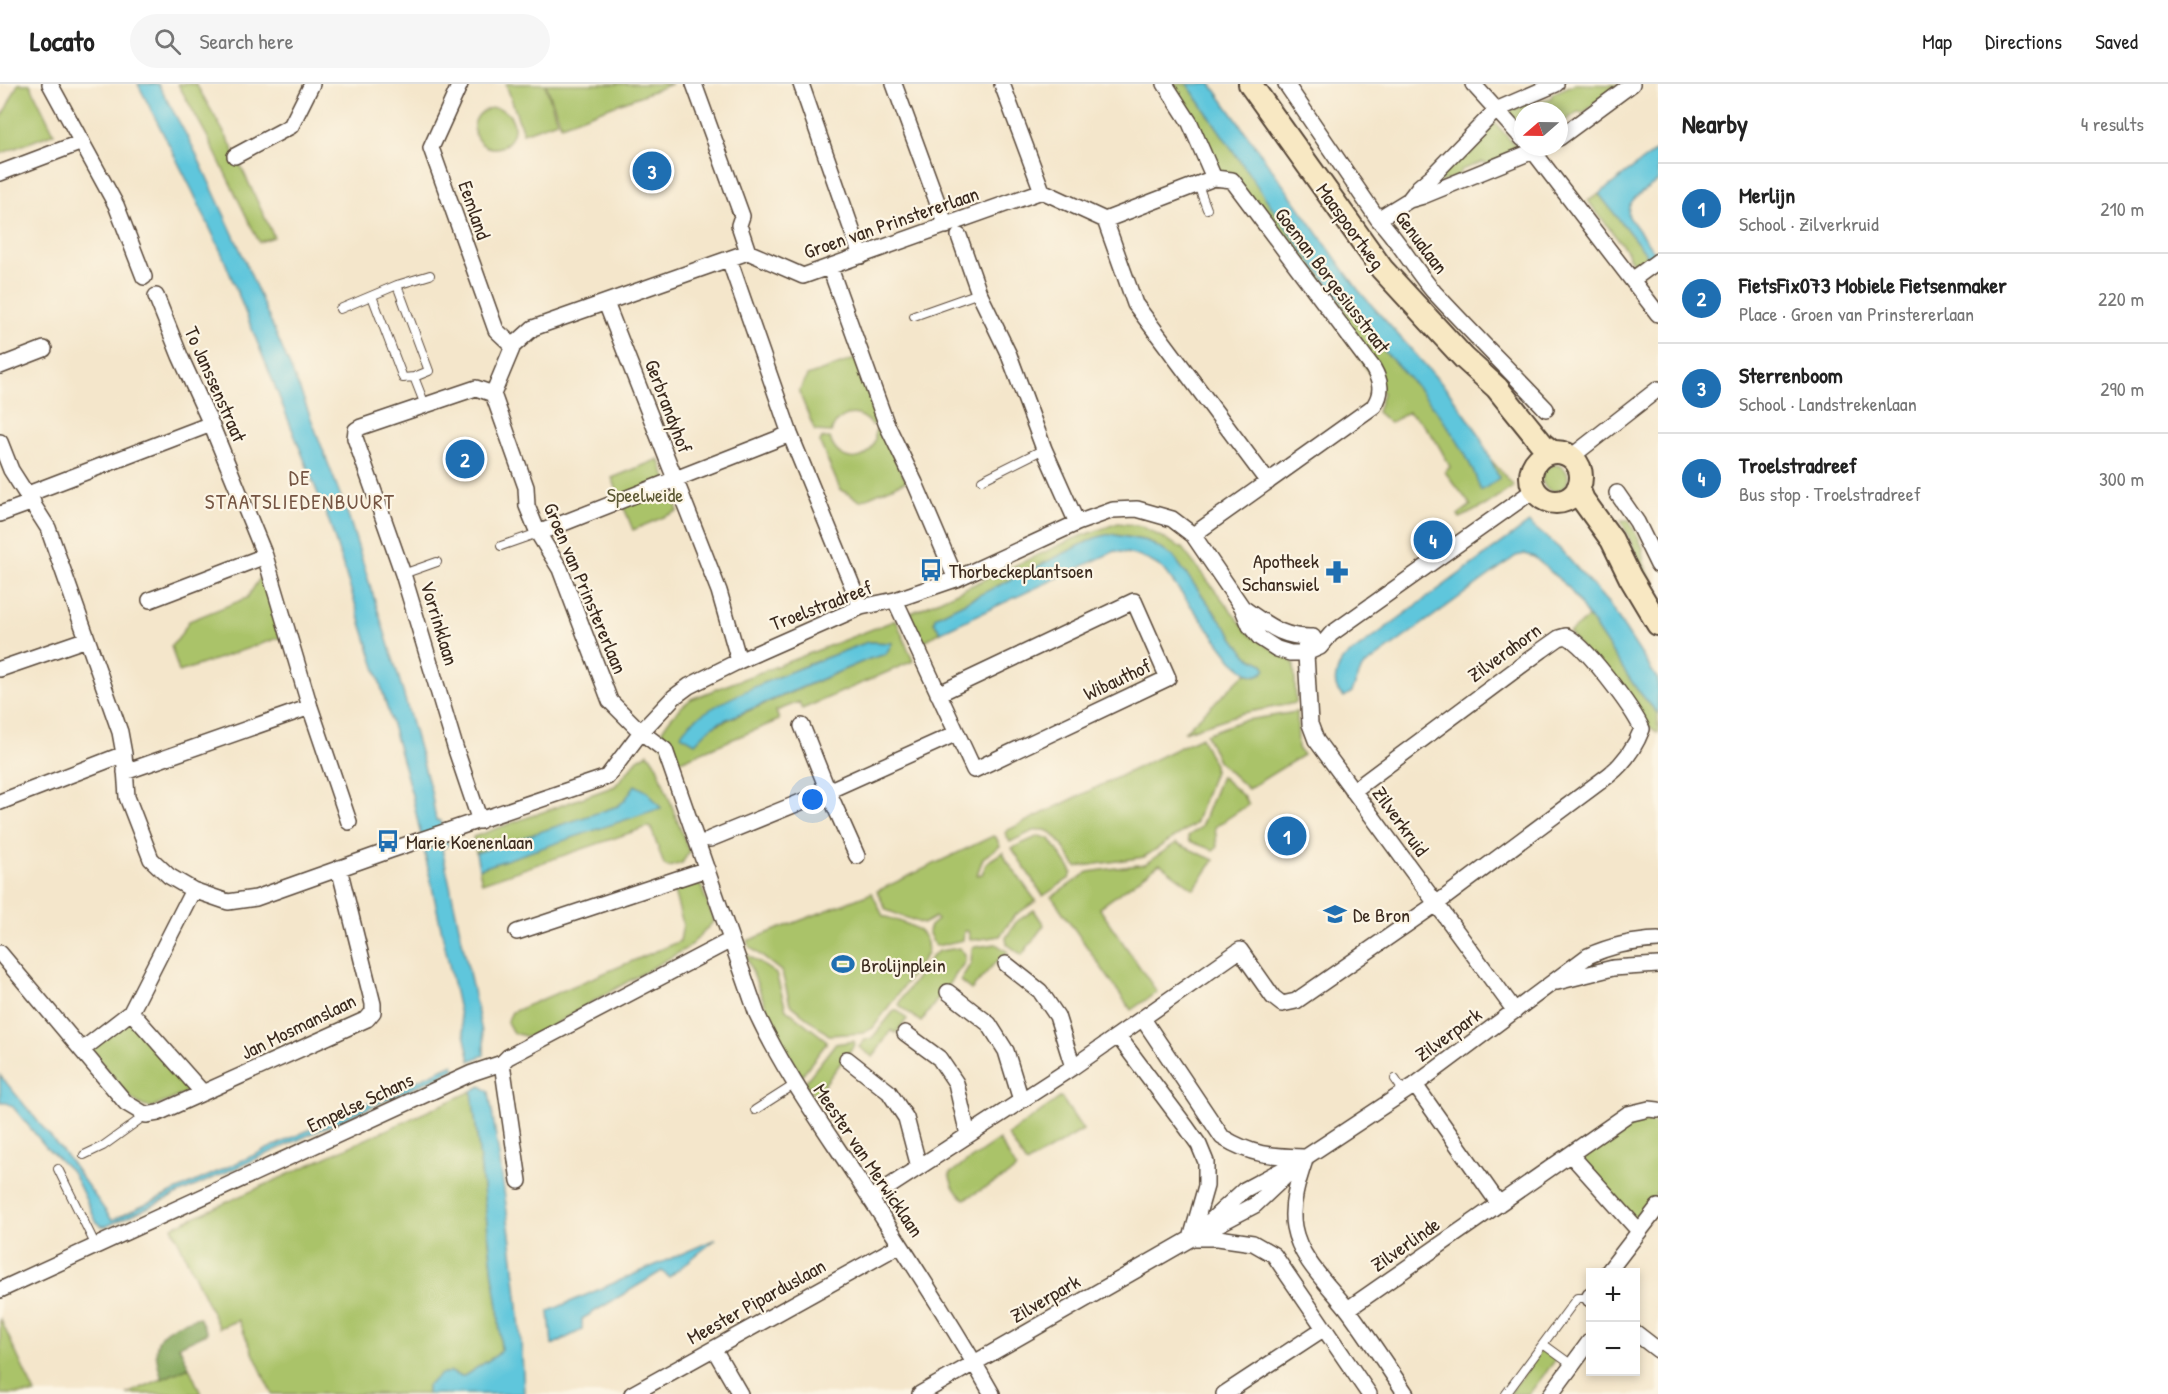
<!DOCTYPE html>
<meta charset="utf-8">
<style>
:root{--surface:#fff;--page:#f6f6f6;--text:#222;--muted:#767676;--line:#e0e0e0;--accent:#1f6fb2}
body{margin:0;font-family:"Patrick Hand",sans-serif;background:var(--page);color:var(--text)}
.controls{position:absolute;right:18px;bottom:18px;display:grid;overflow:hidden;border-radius:0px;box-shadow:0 3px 9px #0003}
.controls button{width:54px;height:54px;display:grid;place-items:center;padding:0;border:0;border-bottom:2px solid var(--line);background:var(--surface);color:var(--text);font:30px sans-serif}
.compass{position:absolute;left:1514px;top:18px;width:54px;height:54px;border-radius:50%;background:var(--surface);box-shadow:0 3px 9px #0003;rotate:250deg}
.you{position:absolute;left:813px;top:716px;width:21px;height:21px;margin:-15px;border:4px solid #fff;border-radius:50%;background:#1a73e8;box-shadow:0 0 0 9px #1a73e833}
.badge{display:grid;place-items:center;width:39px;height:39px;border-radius:50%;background:var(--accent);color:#fff;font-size:20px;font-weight:700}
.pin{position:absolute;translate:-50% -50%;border:3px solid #fff;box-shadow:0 2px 6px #0006}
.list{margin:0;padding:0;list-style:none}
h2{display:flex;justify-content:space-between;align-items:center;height:78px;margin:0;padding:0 24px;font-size:26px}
h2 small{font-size:20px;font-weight:400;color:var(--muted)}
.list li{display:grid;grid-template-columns:39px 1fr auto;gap:18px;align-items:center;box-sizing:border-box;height:90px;padding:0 24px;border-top:2px solid var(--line)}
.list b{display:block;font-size:22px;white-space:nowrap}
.list p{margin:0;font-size:20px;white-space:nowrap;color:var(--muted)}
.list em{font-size:20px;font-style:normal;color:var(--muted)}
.icon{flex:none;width:33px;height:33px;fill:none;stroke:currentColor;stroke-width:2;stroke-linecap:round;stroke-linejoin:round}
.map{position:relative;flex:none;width:1658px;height:1310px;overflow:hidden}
header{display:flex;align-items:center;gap:36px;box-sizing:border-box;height:84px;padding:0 30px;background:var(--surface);border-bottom:2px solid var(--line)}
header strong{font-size:28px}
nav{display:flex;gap:33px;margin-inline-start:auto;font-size:21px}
.search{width:420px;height:54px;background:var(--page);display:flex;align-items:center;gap:15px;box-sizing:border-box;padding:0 21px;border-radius:33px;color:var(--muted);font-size:22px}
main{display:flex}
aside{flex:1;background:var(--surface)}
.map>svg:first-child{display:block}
</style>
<header>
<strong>Locato</strong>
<div class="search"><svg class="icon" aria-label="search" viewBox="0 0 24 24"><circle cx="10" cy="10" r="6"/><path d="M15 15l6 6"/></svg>Search here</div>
<nav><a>Map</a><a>Directions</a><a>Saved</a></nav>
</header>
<main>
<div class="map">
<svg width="1658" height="1310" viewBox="0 0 1658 1310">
<rect width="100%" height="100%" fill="#fcf5e5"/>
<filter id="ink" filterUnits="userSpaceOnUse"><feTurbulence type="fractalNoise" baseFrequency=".0167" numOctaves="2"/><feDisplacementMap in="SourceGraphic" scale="12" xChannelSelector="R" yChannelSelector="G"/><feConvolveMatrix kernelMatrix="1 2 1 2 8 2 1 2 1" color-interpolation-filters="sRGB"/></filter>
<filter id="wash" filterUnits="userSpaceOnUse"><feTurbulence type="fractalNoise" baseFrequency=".008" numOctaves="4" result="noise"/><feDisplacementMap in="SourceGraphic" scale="24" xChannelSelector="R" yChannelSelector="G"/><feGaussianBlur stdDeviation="1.35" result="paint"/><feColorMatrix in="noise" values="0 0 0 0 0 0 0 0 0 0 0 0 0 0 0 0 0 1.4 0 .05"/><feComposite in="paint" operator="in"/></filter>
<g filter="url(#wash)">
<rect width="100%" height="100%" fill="#f4e6cb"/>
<path fill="#aac369" stroke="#727644" stroke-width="1.5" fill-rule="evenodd" d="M18,0H30L54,49L0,70V37Z
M178,0H196L230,59L274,153L259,158L207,52Z
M506,0H545L557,37L523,49Z
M546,0H672L561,41Z
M1169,0H1187C1239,74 1288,149 1344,220C1393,284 1454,327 1481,406L1499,394L1490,375L1514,402L1486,421L1460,434L1458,431L1471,421L1445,388L1450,383C1440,363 1428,340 1408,328L1390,339L1377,328L1383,309L1295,177L1217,90Z
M1575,0L1618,1L1583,29L1578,28L1562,39L1559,46V27H1523V49L1508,31L1509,27L1525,21L1531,23L1551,14L1553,9Z
M474 44a20 20 0 1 1 40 0a20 20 0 1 1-40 0Z
M1496,40L1520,67L1488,80L1482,78L1461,86L1458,92L1437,100L1435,98L1465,68H1471L1487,53V42Z
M1599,110L1650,175L1642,181H1635L1629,173L1628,168L1588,117Z
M860,273L878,338L872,341C858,323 838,329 831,348L815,347L799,308L807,292Z
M881,344L906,397L860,417L840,405L820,359L822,354H830C838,385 878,379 875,347Z
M659,375L678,427L633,446L612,394Z
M1542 394a13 13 0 1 1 26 0a13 13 0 1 1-26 0Z
M1621,436H1629L1643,464C1639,482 1658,499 1658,518Z
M1118,439L1141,442L1182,464L1250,551L1294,579L1296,619L1243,629L1184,648L1246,589L1256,592L1263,580L1247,572L1173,472L1148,457L1134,454L1110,450L1095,454L935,533L934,538L941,548L921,559L909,530L1073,455Z
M267,483L287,551L179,588L171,562L178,555L189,537L247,514Z
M1589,533L1636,604L1658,630V649L1640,636L1569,549Z
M896,536L913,577L802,625L799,618L776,627L779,636L673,680L659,654C664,639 679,624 691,615ZM868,558L892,559L886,570L869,575L711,643L738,612L799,584Z
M1297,628L1298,664L1303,671L1248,705L1218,677L1206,650L1241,637Z
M1201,653L1214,681V687L1195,740L1144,773L1077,783C1072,779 1069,773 1066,767C1046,735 1039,745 1010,758L1005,749L1008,746Z
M648,669L657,682L689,768L682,779L669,783L664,781L651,744L647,743L482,799L479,785L660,724L625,716L618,722L584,734L476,769L473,753L615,702L638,675Z
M1221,692L1242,711L1249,720L1215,743L1217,763L1213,766L1189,757L1188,752L1201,743Z
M993,752L996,753L1000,762L983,774L977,791L982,790L987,778L1003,768L1007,777L1036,817L1014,832L1000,852L974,856L970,855L968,847H964L963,856L937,862L934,861L928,847L930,842L937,836L935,833L923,840L886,826L877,807Z
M1039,752L1050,755L1072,788L1070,794L1043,812L1012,764Z
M1176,759L1214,776L1194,805L1160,780L1099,824L1157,908L1131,926L1052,813L1088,788L1145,780Z
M692,799L701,802L714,837L689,863L592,918L554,941L529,953L513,949L507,938L512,928L680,857L683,840L674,808Z
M872,809L883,832C903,839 932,843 927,870L873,944L863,949L829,951L790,920L782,888L750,863L747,857Z
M1034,826L1044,841L1022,871L1007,860L1006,854L1016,838Z
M996,860L1008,868L993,881L971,906L960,897L971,879L972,865L975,863Z
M959,864L965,870V878L921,938L901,923L899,920L901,915L933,871L939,867Z
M745,869L776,890L786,925L826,956V960L801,992L772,938Z
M894,927H898L907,935L896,949L891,946L873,973L859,963L865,956L872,954Z
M132,935L192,1006C180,1011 165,1020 152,1023C133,1027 103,980 92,965Z
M854,957L855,960L815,1013L805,998L835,960Z
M472,1007L493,1191L498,1222L501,1266L497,1271L464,1292H459L451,1288L427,1302V1310H272L238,1236L219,1244L172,1143Z
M1061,1013L1083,1046L1026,1080L1008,1051Z
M1637,1037H1649L1658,1041V1107L1635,1139L1575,1075L1623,1043Z
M999,1056L1016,1084L1012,1089L965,1115C955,1109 952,1101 949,1090Z
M0,1234L35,1310H0Z
M1543,1263L1557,1274L1529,1310H1509Z
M189,1283L201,1310H127Z"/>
<path fill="#87a95d" stroke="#616a3e" stroke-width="1.5" d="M199,1233L207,1249L179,1262L189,1283L162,1295C148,1252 160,1245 199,1233Z"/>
<path fill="#5fc6dc" stroke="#4d787d" stroke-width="1.5" d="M138,0H158L193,63L239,163L302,311L349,434L399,594L431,707L436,736L441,737L448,761L442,765L484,957V971L470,977L412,711L380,599L330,440L222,170L192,106Z
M1187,0H1211L1359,207L1450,309L1477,347L1499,394L1481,407C1455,329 1394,284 1345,222C1288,151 1239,74 1187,0Z
M1658,65V97C1646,106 1624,116 1629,133L1656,170L1650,175L1599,110Z
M1529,439L1559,464L1608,519L1658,596V630L1636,604L1569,504L1534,473L1525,470L1516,472L1362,584L1352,608L1344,613C1330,603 1336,589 1342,576Z
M1110,450L1147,457L1173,472L1247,572L1263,580L1266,585C1256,600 1241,584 1232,576L1163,485C1148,474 1134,470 1115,467L941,548L934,538L935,533L1095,454Z
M868,558L892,559L886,570L869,575L720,638L711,643L695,659L681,651C693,620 834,571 868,558Z
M635,701L648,708L661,724L479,785L476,769L618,722L625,716Z
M453,980L455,985L107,1142H101L96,1137L73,1089L46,1063L13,1023L7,1019H0V991L67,1073L112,1136Z
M481,1002L489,1008C505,1108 520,1209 524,1310H427V1302L441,1290L451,1288L459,1292H464L497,1271L501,1266L498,1222L493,1191L472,1007Z
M716,1155L669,1193L662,1187L582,1235V1246L552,1261L549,1227Z"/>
</g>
<g filter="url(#ink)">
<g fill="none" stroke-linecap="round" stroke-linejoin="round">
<g stroke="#574638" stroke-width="10">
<path id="lane" d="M1198,101L1207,125
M372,212L403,294L414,293L429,287L397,201
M340,225L397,201L430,191
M914,232L979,209
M414,293L425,321
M982,396L1044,365
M501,462L538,449
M403,490L437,478
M1395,995L1404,1008
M755,1026L794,1001
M84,1071L103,1062L146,1031
M58,1085L96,1162
M1543,1260L1572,1281
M1506,1310L1577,1214H1589"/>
</g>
<g stroke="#574638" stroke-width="18">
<path id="street" d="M50,0L116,121L144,193
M460,0L431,64L496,246L513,262
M694,0L742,132L739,141L748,168
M801,0L861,172
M894,0L946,142
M1002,0L1042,107
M1286,0L1378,135C1399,157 1414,185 1434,208C1471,248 1509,286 1546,325
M1473,0L1523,55
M1559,54L1632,0
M1530,63L1658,230
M1543,63L1423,112L1409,116L1419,103L1432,92L1496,26L1556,0
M235,72L291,42L312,0
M0,89L82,58
M1378,135L1409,116
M1105,136L1214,94L1190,39L1165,0
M959,152L979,209L1009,271L1044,365L1077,439
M729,175L790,350L861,523
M830,184L886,339L915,399L956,495
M1632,196L1658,177
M156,212L180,272L211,340L265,472L310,623L349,738
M606,219L719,507L739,577
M0,282L44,265
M0,358L11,386L48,444L120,648L124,670L127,713L151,775L169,792L193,806L228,818L256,814L391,766L607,693L641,648L674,613L689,602L739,577L861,523L895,516L956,495L1077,439L1113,426L1137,425L1172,435L1193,451L1242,523L1250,542L1260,554L1277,565L1290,569H1306L1320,563L1331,550L1534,406
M1571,373L1658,305
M1617,409L1637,438L1658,481
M28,410L211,340
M0,430L33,418
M538,449L790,350
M1193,451L1374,322C1383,308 1381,298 1373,284L1232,96L1214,94
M150,516L265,472
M895,516L974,686L1168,594L1134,517L938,610
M1243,524C1268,541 1282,554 1313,553
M1305,553L1310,640L1316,656L1515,927
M0,585L87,555
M802,642L828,707L857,772
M125,688L310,623
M0,718L124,670
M480,737L456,666L403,490L355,354L356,346L361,343L476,304L493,310
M710,755L828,707L957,649
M517,848L707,785
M0,869L126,1019L146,1031L158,1029L367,935L373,928V920L339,784
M1006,880L1040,907L1057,932L1073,983
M1557,898L1613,884L1658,881
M948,908L989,940L1006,967L1021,1016
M131,928L193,806
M1143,935L1222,1053C1253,1072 1271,1072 1306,1073
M905,949L939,974L956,999L968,1051
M1118,952L1187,1044L1199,1061L1206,1078V1102L1192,1151
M82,966L131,928L203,1009
M847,975L889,1008L906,1034L919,1083
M502,979L519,1097
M1415,1001L1499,1120
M1571,1071L1639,1147
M1305,1076C1298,1097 1290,1121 1294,1143C1300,1176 1329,1201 1349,1227C1369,1254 1387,1282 1406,1310
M870,1115L1073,983L1240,866L1273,913L1282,920L1296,917L1436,820L1609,691C1624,679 1635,663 1642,645C1633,625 1585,560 1566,552L1559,554L1542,566L1353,707
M1192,1154L1244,1106L1306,1073L1415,1001L1588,872C1612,861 1633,857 1658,856
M1195,1154H1218L1253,1159L1274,1171L1369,1310
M1608,1188L1658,1123
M0,1206L472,989L502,979L508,973L731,856
M1590,1212V1215
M1348,1225L1628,1030L1649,1025L1658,1026
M1636,1249L1658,1266
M714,1265L740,1310
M632,1310L900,1161
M920,1310L1192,1154L1255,1121L1291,1087
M992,1310C951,1237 904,1167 859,1097C823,1042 785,990 757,930L665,666L641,648L610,617L560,485L538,449L527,422L526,403L493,310L513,262L533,244L748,168L803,192L1042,107L1105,136L1135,220L1268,398
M1224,1310L1323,1245
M1551,1310L1590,1257"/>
</g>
<g stroke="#574638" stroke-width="26">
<path id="secondary" d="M1250,0L1382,185L1464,274L1497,304L1542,360L1552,368
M1531 393a25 25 0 1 1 50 0a25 25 0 1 1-50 0Z
M1578,404L1583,416L1612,456L1630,493L1658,540"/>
</g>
<use href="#lane" stroke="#fff" stroke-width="8"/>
<use href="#street" stroke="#fff" stroke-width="15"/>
<use href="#secondary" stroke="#f8e8c3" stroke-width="22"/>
</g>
</g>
<defs>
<g id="bus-bare" transform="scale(1.8)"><path d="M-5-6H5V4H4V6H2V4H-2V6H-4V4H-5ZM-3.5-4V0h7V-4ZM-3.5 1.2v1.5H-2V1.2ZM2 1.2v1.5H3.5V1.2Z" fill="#1f6fb2" stroke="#fcf5e5" stroke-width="2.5" paint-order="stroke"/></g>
<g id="pharmacy-bare" transform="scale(1.8)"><path d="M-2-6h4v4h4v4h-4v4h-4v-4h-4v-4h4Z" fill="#1f6fb2" stroke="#fcf5e5" stroke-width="2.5" paint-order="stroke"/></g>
<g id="school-bare" transform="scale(1.8)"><path d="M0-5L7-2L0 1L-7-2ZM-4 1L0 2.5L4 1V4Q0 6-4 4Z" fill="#1f6fb2" stroke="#fcf5e5" stroke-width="2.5" paint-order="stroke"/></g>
<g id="stadium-bare" transform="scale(1.8)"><path d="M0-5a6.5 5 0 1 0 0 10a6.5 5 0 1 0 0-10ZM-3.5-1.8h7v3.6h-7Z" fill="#1f6fb2" stroke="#fcf5e5" stroke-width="2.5" paint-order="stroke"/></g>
</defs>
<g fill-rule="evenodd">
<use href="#bus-bare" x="931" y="486"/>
<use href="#pharmacy-bare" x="1337" y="488"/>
<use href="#bus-bare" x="388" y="757"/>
<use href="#school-bare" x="1335" y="830"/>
<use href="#stadium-bare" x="843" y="880"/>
</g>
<g text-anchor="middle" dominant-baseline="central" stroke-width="4.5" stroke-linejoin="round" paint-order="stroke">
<g font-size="20" fill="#3b2a1e" stroke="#fcf5e5">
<text transform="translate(475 126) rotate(71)">Eemland</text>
<text transform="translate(891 138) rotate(-19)">Groen van Prinstererlaan</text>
<text transform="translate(1351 142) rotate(54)">Maaspoortweg</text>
<text transform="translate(1422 158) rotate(53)">Genualaan</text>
<text transform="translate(1333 196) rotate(53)">Goeman Borgesiusstraat</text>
<text transform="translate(216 300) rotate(66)">To Janssenstraat</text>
<text transform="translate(669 322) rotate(69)">Gerbrandyhof</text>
<text transform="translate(586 504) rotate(67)">Groen van Prinstererlaan</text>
<text transform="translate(821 521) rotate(-21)">Troelstradreef</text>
<text transform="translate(440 539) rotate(73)">Vorrinklaan</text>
<text transform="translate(1504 568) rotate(-36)">Zilverahorn</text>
<text transform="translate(1117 595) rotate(-25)">Wibauthof</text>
<text transform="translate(1401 737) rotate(54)">Zilverkruid</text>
<text transform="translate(298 942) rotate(-26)">Jan Mosmanslaan</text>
<text transform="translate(1448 950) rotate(-36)">Zilverpark</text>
<text transform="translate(360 1018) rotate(-25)">Empelse Schans</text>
<text transform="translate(869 1076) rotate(56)">Meester van Merwicklaan</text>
<text transform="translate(1405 1160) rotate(-35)">Zilverlinde</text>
<text transform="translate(1045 1214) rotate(-30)">Zilverpark</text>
<text transform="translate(756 1217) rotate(-29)">Meester Piparduslaan</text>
</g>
<g font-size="20" fill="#5c5834" stroke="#fcf5e5">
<text x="645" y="410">Speelweide</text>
</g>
<g font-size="20" fill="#3b2a1e" stroke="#fcf5e5" text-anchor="start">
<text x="1319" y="476" text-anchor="end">Apotheek<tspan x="1319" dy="23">Schanswiel</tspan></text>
<text x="949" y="486">Thorbeckeplantsoen</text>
<text x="406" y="757">Marie Koenenlaan</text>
<text x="1353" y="830">De Bron</text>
<text x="861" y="880">Brolijnplein</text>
</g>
<g font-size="21" letter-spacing="1.5" fill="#755543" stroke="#fcf5e5">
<text x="300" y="393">DE<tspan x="300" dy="24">STAATSLIEDENBUURT</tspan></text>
</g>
</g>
</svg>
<div class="controls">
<button>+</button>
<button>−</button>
</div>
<svg class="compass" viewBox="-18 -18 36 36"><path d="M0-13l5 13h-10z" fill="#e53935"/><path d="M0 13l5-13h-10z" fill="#767676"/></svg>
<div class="you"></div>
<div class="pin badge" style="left:1287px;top:752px">1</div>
<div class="pin badge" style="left:465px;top:375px">2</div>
<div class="pin badge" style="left:652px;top:87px">3</div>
<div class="pin badge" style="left:1433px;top:456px">4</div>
</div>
<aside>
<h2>Nearby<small>4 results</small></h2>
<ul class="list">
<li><span class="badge">1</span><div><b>Merlijn</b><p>School · Zilverkruid</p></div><em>210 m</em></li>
<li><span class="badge">2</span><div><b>FietsFix073 Mobiele Fietsenmaker</b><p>Place · Groen van Prinstererlaan</p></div><em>220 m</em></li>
<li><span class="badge">3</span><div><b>Sterrenboom</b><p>School · Landstrekenlaan</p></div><em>290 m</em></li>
<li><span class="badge">4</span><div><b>Troelstradreef</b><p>Bus stop · Troelstradreef</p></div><em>300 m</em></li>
</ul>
</aside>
</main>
